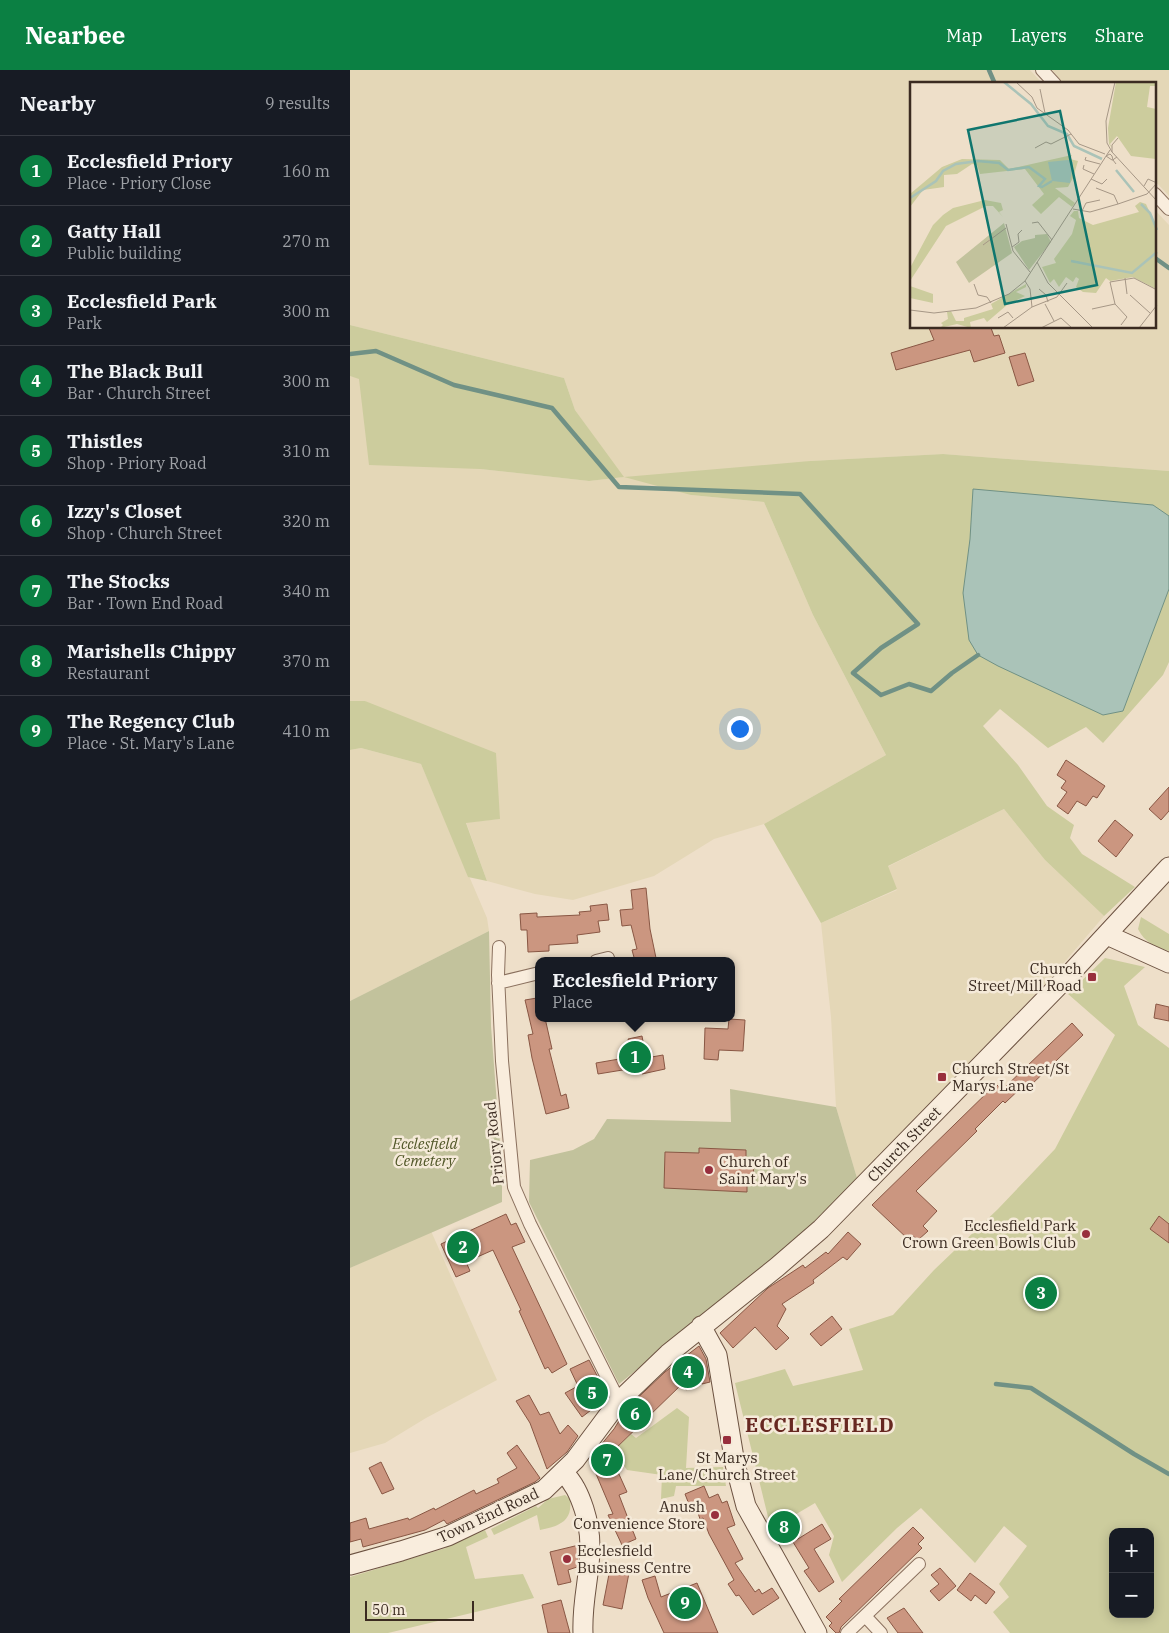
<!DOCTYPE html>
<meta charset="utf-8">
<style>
:root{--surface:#171b24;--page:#242831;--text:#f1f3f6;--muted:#9ea1a6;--line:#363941;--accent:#0b8043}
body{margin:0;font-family:"IBM Plex Serif",serif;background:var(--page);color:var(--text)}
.controls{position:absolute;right:15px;bottom:15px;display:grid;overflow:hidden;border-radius:10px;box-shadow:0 2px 12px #0003}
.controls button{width:45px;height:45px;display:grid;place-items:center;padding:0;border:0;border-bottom:1px solid var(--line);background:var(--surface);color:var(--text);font:25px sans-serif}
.scale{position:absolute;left:15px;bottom:12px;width:109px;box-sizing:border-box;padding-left:5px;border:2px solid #3b2b21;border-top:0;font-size:14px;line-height:18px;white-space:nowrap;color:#3b2b21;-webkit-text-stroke:4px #f5ead9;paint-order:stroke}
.you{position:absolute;left:389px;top:658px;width:18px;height:18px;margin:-12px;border:4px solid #fff;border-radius:50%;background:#1a73e8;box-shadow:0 0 0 8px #1a73e833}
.badge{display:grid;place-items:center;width:32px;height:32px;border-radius:50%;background:var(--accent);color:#fff;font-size:16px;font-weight:700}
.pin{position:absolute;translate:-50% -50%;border:2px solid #fff;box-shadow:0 1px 5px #0006}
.popup{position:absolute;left:185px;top:887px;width:200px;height:65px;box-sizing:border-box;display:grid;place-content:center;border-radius:10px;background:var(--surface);filter:drop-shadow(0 1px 4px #0005);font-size:16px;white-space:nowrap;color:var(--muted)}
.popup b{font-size:19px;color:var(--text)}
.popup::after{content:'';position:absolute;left:50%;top:100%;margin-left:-10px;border:10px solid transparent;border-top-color:var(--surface)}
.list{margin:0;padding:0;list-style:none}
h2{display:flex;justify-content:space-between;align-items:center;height:65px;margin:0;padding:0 20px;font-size:21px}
h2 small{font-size:16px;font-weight:400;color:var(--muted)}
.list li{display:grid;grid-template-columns:32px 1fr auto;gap:15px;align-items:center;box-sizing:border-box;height:70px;padding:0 20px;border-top:1px solid var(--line)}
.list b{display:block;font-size:19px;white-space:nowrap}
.list p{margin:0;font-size:16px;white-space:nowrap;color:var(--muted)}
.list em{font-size:16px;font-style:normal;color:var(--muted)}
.map{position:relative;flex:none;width:819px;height:1563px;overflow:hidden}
header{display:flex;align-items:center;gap:30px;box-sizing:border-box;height:70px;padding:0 25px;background:var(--accent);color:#fff}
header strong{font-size:24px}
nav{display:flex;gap:28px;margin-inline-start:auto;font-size:18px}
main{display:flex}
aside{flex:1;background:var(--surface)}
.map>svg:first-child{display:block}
</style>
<header>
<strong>Nearbee</strong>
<nav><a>Map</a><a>Layers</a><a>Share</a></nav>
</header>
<main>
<aside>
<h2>Nearby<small>9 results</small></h2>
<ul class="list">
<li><span class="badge">1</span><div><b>Ecclesfield Priory</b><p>Place · Priory Close</p></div><em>160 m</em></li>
<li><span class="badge">2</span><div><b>Gatty Hall</b><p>Public building</p></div><em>270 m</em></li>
<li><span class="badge">3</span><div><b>Ecclesfield Park</b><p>Park</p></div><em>300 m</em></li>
<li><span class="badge">4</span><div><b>The Black Bull</b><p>Bar · Church Street</p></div><em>300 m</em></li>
<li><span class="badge">5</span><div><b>Thistles</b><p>Shop · Priory Road</p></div><em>310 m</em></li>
<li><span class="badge">6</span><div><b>Izzy's Closet</b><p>Shop · Church Street</p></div><em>320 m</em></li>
<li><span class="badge">7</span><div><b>The Stocks</b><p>Bar · Town End Road</p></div><em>340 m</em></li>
<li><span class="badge">8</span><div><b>Marishells Chippy</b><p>Restaurant</p></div><em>370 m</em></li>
<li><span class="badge">9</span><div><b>The Regency Club</b><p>Place · St. Mary's Lane</p></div><em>410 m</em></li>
</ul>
</aside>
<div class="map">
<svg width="819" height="1563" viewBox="0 0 819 1563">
<rect width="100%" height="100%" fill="#eedfc9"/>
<path fill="#e4d7b7" d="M0,0H680L693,14H562V258H805V140L819,155V401L593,384L460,391L341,425L414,432L463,545L536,685L414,754L364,769L304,806L223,830L185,824L137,811L116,752L150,749L15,631H0V306L9,308L130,399L239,411L273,407L225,340L214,308L0,255Z
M702,0H819V126L805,111V14H714Z
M11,678L71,694L137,848L139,861L0,931V680Z
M654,739L695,790L754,846L700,909L507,1108L486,1037L481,947L471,853L547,820L537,797Z
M81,1161L147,1310L76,1348L35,1373L0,1383V1198Z"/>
<path fill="#cccc9d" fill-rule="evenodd" d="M0,255L214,308L225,340L274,407L460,391L593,384L819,401V592L813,605L753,673L736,657L698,678L650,639L633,656L668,695L697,736L724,755L720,768L732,784L785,817L754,846L695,790L654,739L538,796L547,819L471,853L414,754L536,685L463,545L414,432L341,425L274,407L239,411L130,399L19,395L9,309L0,306Z
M0,631H15L146,683L150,749L116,753L137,811L118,807L71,694L11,678L0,680Z
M791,847L819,864V881C805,876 795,873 788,859Z
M755,888L795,897L774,916L788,955L819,978V1563H660L643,1542L659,1527L649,1514L677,1476L654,1456L625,1493L571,1438L547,1458L492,1512L479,1485L484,1466L465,1433L421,1459L385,1313L435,1299L443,1316L513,1300L499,1259L543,1245L584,1200L648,1139L705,1079L765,965L718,924ZM763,1462H800V1544H763Z
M327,1338L339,1347L336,1398L373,1397L376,1416H326L324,1426L311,1429L312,1405L277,1400L263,1381L281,1364L286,1368Z
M215,1425L220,1429C223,1452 209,1456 190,1460L187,1445L144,1465L141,1459L186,1436L188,1438L198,1429Z
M135,1460L138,1467L116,1477L125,1509L173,1504L184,1528L38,1563H0V1507L96,1478V1475Z"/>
<path fill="#c2c29c" d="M139,861L141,956L152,1100V1132L0,1198V931Z
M380,1019L486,1037L507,1108L452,1167L269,1314L179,1132L180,1090L223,1080L244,1069L257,1049L381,1052Z"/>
<path fill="#aac3b8" stroke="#709185" d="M623,419L803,435L819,446V519L773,641L753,645L648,596L628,585L619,570L613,523L620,469Z"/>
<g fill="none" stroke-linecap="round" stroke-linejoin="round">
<path stroke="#709185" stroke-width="4.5" d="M639,0L645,14
M805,188L819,198
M0,284L26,281L104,315L202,338L269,417L450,424L568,554L531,578L503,603L531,625L559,614L581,621L602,603L628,585
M646,1314L681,1318L784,1384L819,1404"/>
</g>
<path fill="#cb9680" stroke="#895744" d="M579,258H641L644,266L649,265L655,283L624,292L620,280L546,300L541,283L584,270Z
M675,283L684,311L668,316L659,287Z
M716,690L755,716L747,728L743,726L736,736L727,731L718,744L707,736L717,722L711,718L716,711L707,705Z
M819,717V741L811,750L799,739Z
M765,750L783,765L766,787L748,771Z
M296,818L300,859L306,888L285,891L282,880L287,879L281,855L272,856L270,840L283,839L281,820Z
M257,834L259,850L248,851L250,862L227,865L228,873L199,875V881L178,882L177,860H171L170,844L187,843V847L230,845L229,842L241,841L240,836Z
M187,928L189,948H195L202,979H199L211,1026L216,1024L219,1038L196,1044L182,988L178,965L183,964L175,930Z
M806,934L819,937V951L804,948Z
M379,949L395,950L393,981L369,980L368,990L354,989L355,958L378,959Z
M722,953L733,965L680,1016L676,1013L655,1033L653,1031L625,1059L627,1061L566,1121L587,1141L573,1156L578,1161L568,1170L563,1166L559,1170L522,1135L646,1014L652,1020Z
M292,966L296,988L313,985L315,999L292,1004L291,997L248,1004L246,993L275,988L273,979L280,978L278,969Z
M349,1078L396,1080V1092H404L403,1108H397V1122L314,1118L315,1082L349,1083Z
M156,1144L161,1155L166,1153L175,1172L162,1177L217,1294L202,1303L198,1297L195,1299L169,1241L171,1240L143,1180L116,1192L120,1201L106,1207L91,1174Z
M809,1146L819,1154V1173L800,1159Z
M498,1162L511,1174L497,1190L493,1187L463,1210L464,1213L432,1234L436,1239L427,1256L439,1268L426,1280L405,1257L383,1278L370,1263L418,1218L453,1195L455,1198L476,1182L478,1184Z
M482,1246L492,1259L471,1276L460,1264Z
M349,1276L356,1289L360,1312L352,1314L349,1310L336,1320L331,1315L263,1381L273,1398L268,1402L277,1422L269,1425L286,1469L272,1475L258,1445L263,1444L241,1392L249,1387L246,1381L264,1359L277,1338L315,1302Z
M239,1290L258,1327L232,1347L215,1323L228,1316L220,1299Z
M179,1325L190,1345L199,1342L210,1364L218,1355L228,1366L217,1382L197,1399L180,1353L166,1331Z
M167,1375L190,1408L185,1412L97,1454L94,1450L75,1460L13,1477L11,1469L0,1472V1453L16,1448L19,1459L58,1448L59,1450L84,1438L85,1440L124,1420L126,1424L149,1413L147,1409L167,1398L157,1383Z
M31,1392L44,1419L32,1424L19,1398Z
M354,1416L359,1428L368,1424L372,1433L377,1431L385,1455L377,1458L393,1489L385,1493L405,1522L409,1519L412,1524L422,1518L429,1528L403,1545L389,1525L386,1526L378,1514L384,1510L359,1464L353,1448L350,1449L347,1440L342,1442L335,1424Z
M472,1454L481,1469L464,1479L484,1512L469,1522L454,1501L459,1498L443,1472Z
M563,1457L574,1468L568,1474L572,1478L491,1557L489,1563H486L479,1556L482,1553L476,1547L492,1531L489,1529Z
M229,1475L227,1497L218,1500L221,1512L208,1515L200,1482Z
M590,1498L606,1516L589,1531L580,1521L589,1514L581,1505Z
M260,1499L279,1503L272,1539L253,1535Z
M620,1503L645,1522L636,1534L625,1525L621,1531L607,1520Z
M305,1506L311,1527L347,1513L368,1563H314L298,1528L292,1510Z
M211,1530L220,1563H198L192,1535Z
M554,1538L573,1563H548L537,1548Z"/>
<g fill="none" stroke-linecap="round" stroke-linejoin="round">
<g stroke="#8a705e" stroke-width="14">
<path id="street" d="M692,0L705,14
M805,124L819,139
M149,877L148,905L152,991L164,1117L180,1154L269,1331
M246,891L258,888
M148,913L189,903
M515,1546L531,1563
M497,1563L569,1494"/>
</g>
<g stroke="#6c5241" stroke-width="21">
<path id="secondary" d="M757,865L819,893
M351,1256L367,1285L385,1394L396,1436L467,1563
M213,1402C224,1413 229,1424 234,1439C249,1486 231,1517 233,1563
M0,1495L51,1481L98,1466L194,1420L225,1390L269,1331L318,1284L427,1197L471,1159L718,906L819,797"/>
</g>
<use href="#street" stroke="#f9eddd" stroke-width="12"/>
<use href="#secondary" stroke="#f9eddd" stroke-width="19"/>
</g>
<g fill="#982f3d" stroke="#f5ead9" stroke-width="2">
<rect x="737" y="902" width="10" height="10" rx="2.5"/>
<rect x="587" y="1002" width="10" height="10" rx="2.5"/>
<circle cx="359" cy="1100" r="5"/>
<circle cx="736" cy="1164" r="5"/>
<rect x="372" y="1365" width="10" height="10" rx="2.5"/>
<circle cx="365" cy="1445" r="5"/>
<circle cx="217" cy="1489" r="5"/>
</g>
<g text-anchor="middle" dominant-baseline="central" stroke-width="5" stroke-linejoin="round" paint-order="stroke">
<g font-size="15" fill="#3b2b21" stroke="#f5ead9" text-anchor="end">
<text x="732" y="898">Church<tspan x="732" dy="17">Street/Mill Road</tspan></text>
<text x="602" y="998" text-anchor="start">Church Street/St<tspan x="602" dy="17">Marys Lane</tspan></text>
<text x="369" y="1091" text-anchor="start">Church of<tspan x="369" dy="17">Saint Mary's</tspan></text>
<text x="726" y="1155">Ecclesfield Park<tspan x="726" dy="17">Crown Green Bowls Club</tspan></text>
<text x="377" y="1387" text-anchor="middle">St Marys<tspan x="377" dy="17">Lane/Church Street</tspan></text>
<text x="355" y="1436">Anush<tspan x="355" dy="17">Convenience Store</tspan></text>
<text x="227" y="1480" text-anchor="start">Ecclesfield<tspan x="227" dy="17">Business Centre</tspan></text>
</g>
<g font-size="15" font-style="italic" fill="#515728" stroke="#f5ead9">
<text x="75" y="1073">Ecclesfield<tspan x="75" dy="17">Cemetery</tspan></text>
</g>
<g font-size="15" fill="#3b2b21" stroke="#f5ead9">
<text transform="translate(144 1073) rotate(-96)">Priory Road</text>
<text transform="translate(554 1074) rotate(-46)">Church Street</text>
<text transform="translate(138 1445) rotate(-25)">Town End Road</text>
</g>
<g font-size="20" font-weight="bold" letter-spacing="1" fill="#672821" stroke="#f5ead9">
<text x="470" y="1354">ECCLESFIELD</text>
</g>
</g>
<g transform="translate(560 12)">
<rect width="246" height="246" fill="#eedfc9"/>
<path d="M206,0H246V4H240L237,25L246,27V77L221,74L207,54L200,62L203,67L199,62L198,46ZM162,73L160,77L168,79L163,96L158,105L145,106L165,121L162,125L149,115L131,132L122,123L134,112L115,87L70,92L67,83L62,82L47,92L34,93V105L13,108L0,125V112L32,85L52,77L90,78L99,87ZM75,118L91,121L93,128L89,130L93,135L83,124H76L36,144L0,199V186L23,143L33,133L43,126ZM230,120L236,122L246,144V207L223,195L200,199L196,196L186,211L173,210L166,205L169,197L166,195L163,200L156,195L149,205L144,197L140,201L132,185L146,181L144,177L162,152L166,138L160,134L164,129H168L169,136L183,143L229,130L225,124ZM116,202V205L106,210L115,214L97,223L77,240L74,236L60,240L61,246L47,242L30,246L33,243L31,241L38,237L37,230L41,229L46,239H54V236L83,227L81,222ZM0,204L23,212V221L0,216Z" fill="#cccc9d"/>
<path d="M94,141L102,171L59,201L46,180ZM137,152L141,160L119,188L104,165L112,159L125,156V153Z" fill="#c2c29c"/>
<path d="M158,78L163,80L160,101L142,99L138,80Z" fill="#aac3b8"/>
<path fill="none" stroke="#aac3b8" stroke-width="2.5" d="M94,0L121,22L138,44L157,52L164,64L192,77M206,88L224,110M0,116L26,99L33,89L46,82L68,79L89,81L98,88L119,85L135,97L129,104L132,105L142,99M231,122L240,131L247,148M161,179L222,191L247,170"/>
<path fill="none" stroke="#a69786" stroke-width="1" d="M106,0L122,15L127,26L158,48L169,62L195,72M205,0L196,39L197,61L202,70L247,119M130,7L135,31M125,66L136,60L141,62L161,52M202,70V63L208,56M176,75L175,78L190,82M206,82L203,78L202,74L200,72L196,74L202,78H203L204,77L207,75M174,83L173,87L184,92M181,97L192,102L197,97M234,104L238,97L247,101M186,106L204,113L208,122M163,127L180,130L208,122L237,112L247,101M172,129L176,121L190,118M122,141L128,140L142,158M96,142L103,169L120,190M73,163L96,146M102,165L109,160L108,152L112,148M127,180L138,201L183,246M215,196L217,212M64,202L68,213L77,215L81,221M129,207L136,213L138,220M220,213L240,231M135,222L144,239M122,225L147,215L157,201M182,227L205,222M0,228L24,231L66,226L99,212L115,199M88,236L98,230L103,236M211,243L217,235L205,222L200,200L224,196L247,208M93,246L122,225L120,207L115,199L200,68M131,246L151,236L162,246M229,246L247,223"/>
<path fill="#0f766e" fill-opacity="0.15" stroke="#0f766e" stroke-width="2.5" d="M150,29L187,203L95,222L58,48Z"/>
<rect width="246" height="246" fill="none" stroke="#3b2b21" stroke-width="2.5"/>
</g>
</svg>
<div class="controls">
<button>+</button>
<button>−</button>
</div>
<div class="scale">50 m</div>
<div class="you"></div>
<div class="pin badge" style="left:285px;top:987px">1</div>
<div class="popup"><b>Ecclesfield Priory</b>Place</div>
<div class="pin badge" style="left:113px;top:1177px">2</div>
<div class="pin badge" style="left:691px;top:1223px">3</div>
<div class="pin badge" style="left:338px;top:1302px">4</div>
<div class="pin badge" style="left:242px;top:1323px">5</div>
<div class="pin badge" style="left:285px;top:1344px">6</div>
<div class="pin badge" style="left:257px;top:1390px">7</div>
<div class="pin badge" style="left:434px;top:1457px">8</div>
<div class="pin badge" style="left:335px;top:1533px">9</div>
</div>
</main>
